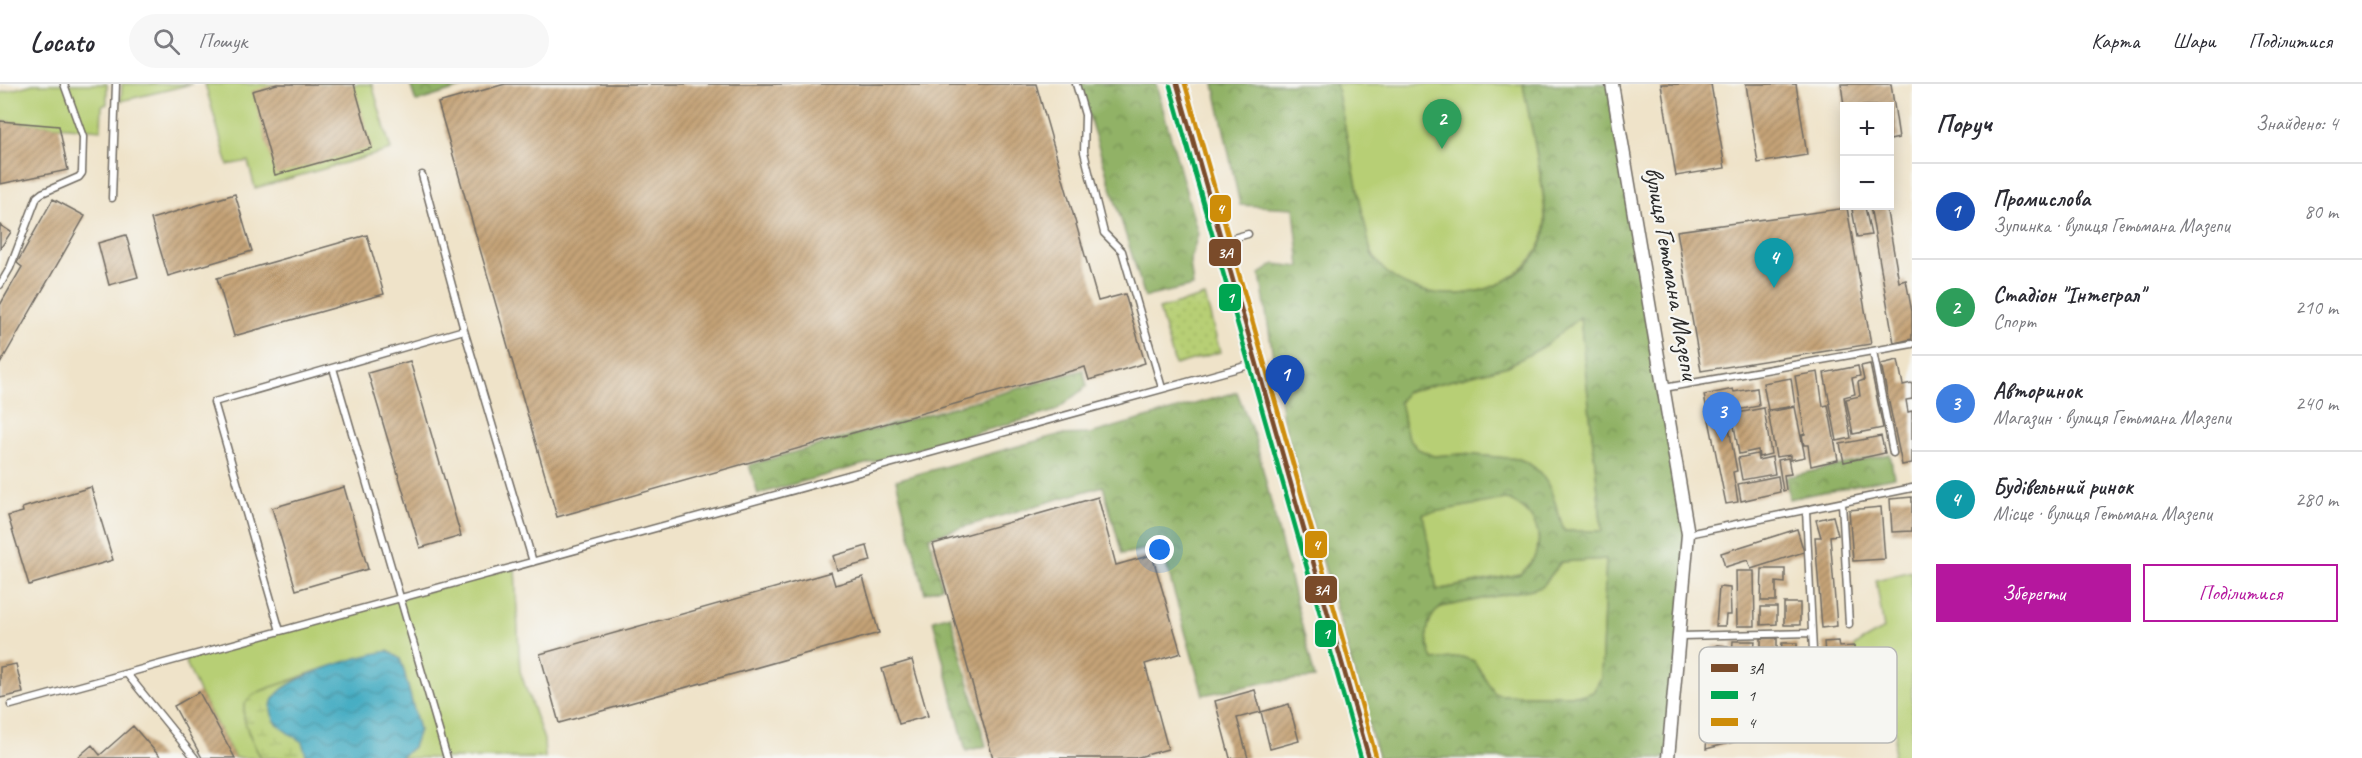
<!DOCTYPE html>
<html lang="uk">
<meta charset="utf-8">
<style>
:root{--surface:#fff;--page:#f7f7f7;--text:#2b2b33;--muted:#7c7c81;--line:#e1e1e2;--accent:#b5179e}
body{margin:0;font-family:Caveat,sans-serif;background:var(--page);color:var(--text)}
.controls{position:absolute;right:18px;top:18px;display:grid;overflow:hidden;border-radius:0px;box-shadow:0 3px 15px #0003}
.controls button{width:54px;height:54px;display:grid;place-items:center;padding:0;border:0;border-bottom:2px solid var(--line);background:var(--surface);color:var(--text);font:30px sans-serif}
.you{position:absolute;left:1160px;top:466px;width:21px;height:21px;margin:-15px;border:4px solid #fff;border-radius:50%;background:#1a73e8;box-shadow:0 0 0 9px #1a73e833}
.badge{display:grid;place-items:center;width:39px;height:39px;border-radius:50%;background:var(--accent);color:#fff;font-size:20px;font-weight:700}
.pin{position:absolute;translate:-50% -50px;filter:drop-shadow(0 2px 3px #0008)}
.pin::after{content:'';position:absolute;top:32px;width:21px;height:18px;background:inherit;clip-path:polygon(0 0,100% 0,50% 100%)}
.list{margin:0;padding:0;list-style:none}
h2{display:flex;justify-content:space-between;align-items:center;height:78px;margin:0;padding:0 24px;font-size:26px}
h2 small{font-size:20px;font-weight:400;color:var(--muted)}
.list li{display:grid;grid-template-columns:39px 1fr auto;gap:18px;align-items:center;box-sizing:border-box;height:96px;padding:0 24px;border-top:2px solid var(--line)}
.list b{display:block;font-size:22px;white-space:nowrap}
.list p{margin:0;font-size:20px;white-space:nowrap;color:var(--muted)}
.list em{font-size:20px;font-style:normal;color:var(--muted)}
.actions{display:flex;gap:12px;padding:18px 24px}
.actions a{flex:1;padding:14px 0;border:2px solid var(--accent);border-radius:0px;text-align:center;font-size:21px;color:var(--accent)}
.actions .main{background:var(--accent);color:#fff}
.icon{flex:none;width:33px;height:33px;fill:none;stroke:currentColor;stroke-width:2;stroke-linecap:round;stroke-linejoin:round}
.map{position:relative;flex:none;width:1912px;height:674px;overflow:hidden}
header{display:flex;align-items:center;gap:36px;box-sizing:border-box;height:84px;padding:0 30px;background:var(--surface);border-bottom:2px solid var(--line)}
header strong{font-size:28px}
nav{display:flex;gap:33px;margin-inline-start:auto;font-size:21px}
.search{width:420px;height:54px;background:var(--page);display:flex;align-items:center;gap:15px;box-sizing:border-box;padding:0 21px;border-radius:33px;color:var(--muted);font-size:22px}
main{display:flex}
aside{flex:1;background:var(--surface)}
.map>svg:first-child{display:block}
</style>
<header>
<strong>Locato</strong>
<div class="search"><svg class="icon" aria-label="search" viewBox="0 0 24 24"><circle cx="10" cy="10" r="6"/><path d="M15 15l6 6"/></svg>Пошук</div>
<nav><a>Карта</a><a>Шари</a><a>Поділитися</a></nav>
</header>
<main>
<div class="map">
<svg width="1912" height="674" viewBox="0 0 1912 674">
<defs>
<pattern id="forest-crowns" width="20" height="18" patternUnits="userSpaceOnUse" patternTransform="scale(1.5)"><rect width="20" height="18" fill="#91b266"/><path d="M2 6a3 3 0 1 1 6 0M12 15a3 3 0 1 1 6 0" fill="none" stroke="#779154"/></pattern>
<pattern id="wetland-marsh" width="20" height="14" patternUnits="userSpaceOnUse" patternTransform="scale(1.5)"><rect width="20" height="14" fill="#b7cf74"/><path d="M1 5h8M5 5V1M11 12h8M15 12V8" fill="none" stroke="#9eb265"/></pattern>
<pattern id="garden-dots" width="8" height="8" patternUnits="userSpaceOnUse" patternTransform="scale(1.5)"><rect width="8" height="8" fill="#b7cf74"/><path d="M2 2h.1M6 6h.1" fill="none" stroke="#9eb265" stroke-width="1.8" stroke-linecap="round"/></pattern>
<pattern id="water-waves" width="16" height="10" patternUnits="userSpaceOnUse" patternTransform="scale(1.5)"><rect width="16" height="10" fill="#41aac1"/><path d="M0 5q4-4 8 0t8 0" fill="none" stroke="#378b9d"/></pattern>
<pattern id="building-hatch" width="6" height="6" patternUnits="userSpaceOnUse" patternTransform="scale(1.5)"><rect width="6" height="6" fill="#c5a377"/><path d="M-1 1l2-2M0 6l6-6M5 7l2-2" fill="none" stroke="#a08562"/></pattern>
</defs>
<rect width="100%" height="100%" fill="#f6f6f2"/>
<filter id="ink" filterUnits="userSpaceOnUse"><feTurbulence type="fractalNoise" baseFrequency=".0167" numOctaves="2"/><feDisplacementMap in="SourceGraphic" scale="12" xChannelSelector="R" yChannelSelector="G"/><feConvolveMatrix kernelMatrix="1 2 1 2 8 2 1 2 1" color-interpolation-filters="sRGB"/></filter>
<filter id="wash" filterUnits="userSpaceOnUse"><feTurbulence type="fractalNoise" baseFrequency=".008" numOctaves="4" result="noise"/><feDisplacementMap in="SourceGraphic" scale="24" xChannelSelector="R" yChannelSelector="G"/><feGaussianBlur stdDeviation="1.35" result="paint"/><feColorMatrix in="noise" values="0 0 0 0 0 0 0 0 0 0 0 0 0 0 0 0 0 1.4 0 .05"/><feComposite in="paint" operator="in"/></filter>
<g filter="url(#wash)">
<rect width="100%" height="100%" fill="#efe3c9"/>
<path fill="#b7cf74" stroke="#717d50" stroke-width="1.5" d="M33,0H107V20L102,22L101,46L0,37V9Z
M122,0H192L121,17Z
M205,0H372L391,66L255,104L248,77L228,81Z
M1336,0H1523C1528,30 1552,131 1543,154C1519,223 1392,233 1368,159Z
M1580,232L1602,447H1564C1555,420 1549,385 1519,375L1463,370L1433,372L1416,364L1407,350L1399,317L1406,308L1508,282L1543,262Z
M1505,415C1541,427 1551,466 1520,490L1436,506L1422,430Z
M1606,475L1601,594L1593,608L1585,611H1503L1495,610L1462,573L1433,576C1425,557 1423,537 1441,523L1542,503L1561,478Z
M515,483L520,587L544,656L545,674H400L413,663L419,646L403,583L400,575L388,567L315,587L263,607L248,649L261,674H235L199,608L184,574Z
M1912,487V674H1893L1896,648L1852,644L1858,621L1854,562L1884,545L1876,496Z"/>
<path fill="url(#forest-crowns)" stroke="#5e6e48" stroke-width="1.5" fill-rule="evenodd" d="M410,0H473L416,18Z
M1079,0H1156L1198,150L1190,177L1193,202L1145,213Z
M1214,0H1336L1371,169C1406,231 1521,221 1544,153C1552,130 1528,30 1523,0H1612L1688,450L1667,674H1378L1283,335L1260,190L1275,180L1300,183L1294,124L1240,121ZM1580,233L1602,447H1564C1554,418 1551,386 1519,375L1463,370L1433,372L1416,364L1407,350L1400,318L1406,308L1508,282L1543,263ZM1505,415C1541,427 1551,465 1520,490L1437,506L1423,430ZM1606,475L1601,594L1593,608L1585,611H1503L1495,610L1474,577L1462,573L1433,576C1425,556 1423,537 1441,523L1542,503L1561,478Z
M1083,286L1087,302L1055,327L758,410L749,381Z
M1237,308L1255,354L1315,594L1268,598L1203,611L1161,462L1122,470L1103,402L929,453L942,503L925,509L896,396L1058,351L1090,350Z
M1890,370L1894,393L1789,415L1786,393Z
M950,531L986,662L966,667L933,536Z"/>
<path fill="url(#wetland-marsh)" stroke="#717d50" stroke-width="1.5" d="M300,594L315,602L340,674H261C229,614 240,612 300,594Z"/>
<path fill="url(#garden-dots)" stroke="#717d50" stroke-width="1.5" d="M1205,212L1220,268L1175,281L1159,225Z"/>
<path fill="url(#water-waves)" stroke="#366a76" stroke-width="1.5" d="M388,567L400,575L403,583L419,646L413,663L400,674H307L302,658C290,649 270,642 271,622C272,595 366,570 388,567Z"/>
<g id="blocks">
<path fill="url(#building-hatch)" d="M277,0H354L372,64L275,91L252,7Z
M505,0H1036L1098,217L1125,210L1145,279L1089,296L1085,283L557,433L438,19Z
M1661,0H1711L1725,84L1676,92Z
M1746,0H1796L1807,71L1758,79Z
M1841,0H1891L1899,54L1890,56V22H1844Z
M0,37L59,42L68,86L0,100Z
M235,110L252,167L168,192L151,135Z
M53,115L85,132L0,280V221L22,183L17,179Z
M1870,122H1886L1899,198L1906,196L1912,228V255L1894,259Z
M1865,123L1871,151L1857,153L1852,125Z
M1847,124L1871,260L1701,287L1677,147Z
M0,141L11,148L0,165Z
M126,151L138,193L109,201L98,159Z
M367,151L384,210L234,252L217,194Z
M1898,276L1903,301L1911,299L1912,301V315L1906,316L1908,328L1912,327V379L1902,381L1881,280Z
M410,277L461,452L420,464L368,289Z
M1870,280L1883,344L1853,350L1846,315L1860,312L1858,298L1864,296L1861,282Z
M1858,282L1860,292L1852,294L1855,310L1844,313L1851,354L1837,357L1824,289Z
M1818,288L1823,322L1828,321L1838,376L1811,382L1808,361H1804L1802,351L1805,350L1795,292Z
M1791,294L1795,322L1768,326L1763,299Z
M1757,304L1759,322L1726,328L1737,387L1733,388L1738,418L1726,420L1704,311L1733,305L1734,308Z
M1795,323L1805,373L1790,376V371L1776,373L1768,328Z
M1764,324L1771,370L1759,373L1758,366L1739,370L1732,330Z
M1881,352L1885,369L1844,378L1840,360Z
M1757,370L1758,376L1772,373L1775,390L1742,396L1738,374Z
M1788,374L1791,390L1784,391L1786,406L1783,407L1778,376Z
M1778,392L1780,408L1741,417L1738,400Z
M91,403L113,476L29,501L8,432L23,428L22,424Z
M344,403L368,485L296,506L272,424Z
M1098,413L1116,481L1152,471L1181,569L1145,580L1168,665L1135,674H993L933,460Z
M1912,413V447L1892,448L1890,415Z
M1881,423L1885,475L1853,477L1849,426Z
M1833,432L1838,451L1830,452L1837,542L1822,544L1815,453H1821L1816,436Z
M1797,445L1804,468L1751,485L1748,476L1725,483L1721,469Z
M867,462L871,477L837,486L833,472Z
M1762,485H1785V499L1776,498V517H1761Z
M1736,487H1754L1755,542H1737Z
M831,488L835,501L863,493L879,549L559,639L540,570Z
M1719,503L1730,504L1731,531H1726L1725,542H1716Z
M1784,519H1800V541H1784Z
M1761,523H1777V540L1761,541Z
M1761,554H1777V594H1780L1779,609L1760,610V593H1767V585L1761,586Z
M1733,557H1755L1749,613L1728,621Z
M1838,557L1839,563L1854,562L1856,619L1829,621L1824,558Z
M1782,559H1797V586H1779Z
M1717,561L1728,562L1726,626L1709,631L1712,563Z
M912,576L928,632L899,640L882,585Z
M16,580L23,609L0,614V583Z
M1255,606L1261,628L1237,634L1248,674H1230L1215,617Z
M199,608L235,674H202L174,622Z
M1818,616L1821,636L1706,665L1708,639Z
M1289,620L1299,657L1270,665L1261,628Z
M133,642L161,674H77L92,661L100,671Z"/>
</g>
</g>
<g filter="url(#ink)">
<use href="#blocks" fill-opacity="0" stroke="#706b62" stroke-width="1.5"/>
<g fill="none" stroke-linecap="round" stroke-linejoin="round">
<g stroke="#706b62" stroke-width="9">
<path id="service" d="M1076,0L1085,31L1084,68L1104,149L1122,167L1162,304
M422,91L464,246L533,478
M112,114L116,0
M1226,156L1248,150
M0,201L10,184L37,113L42,109L79,93L82,89L83,53L64,0
M1873,267L1893,369
M333,284L447,674
M1664,304L1912,260
M1842,419L1849,540
M1688,450L1912,404
M280,547L214,318L464,246
M1681,552L1812,549
M127,590L195,674
M1756,620L1815,607L1806,426
M11,621L1253,280"/>
</g>
<g stroke="#706b62" stroke-width="15">
<path id="minor" d="M1612,0L1688,450L1668,674"/>
</g>
<g stroke="#706b62" stroke-width="22">
<path id="primary" d="M1177,0L1369,674"/>
</g>
<use href="#service" stroke="#fff" stroke-width="6"/>
<use href="#minor" stroke="#fff" stroke-width="12"/>
<use href="#primary" stroke="#fff" stroke-width="20"/>
<g stroke="#f6f6f2" stroke-width="9">
<path id="bus-1" d="M1177,0L1369,674"/>
</g>
<g stroke="#f6f6f2" stroke-width="9">
<path id="bus-2" d="M1170,2L1361,674"/>
</g>
<g stroke="#f6f6f2" stroke-width="9">
<path id="bus-3" d="M1185,0L1376,672"/>
</g>
<use href="#bus-1" stroke="#7a4b2a" stroke-width="4.5"/>
<use href="#bus-2" stroke="#00a651" stroke-width="4.5"/>
<use href="#bus-3" stroke="#ce8d09" stroke-width="4.5"/>
</g>
</g>
<g text-anchor="middle" dominant-baseline="central" stroke-width="4.5" stroke-linejoin="round" paint-order="stroke">
<g font-size="26" fill="#2b2b2b" stroke="#f6f6f2">
<text transform="translate(1672 189) rotate(80)">вулиця Гетьмана Мазепи</text>
</g>
</g>
<rect x="1699" y="563" width="198" height="96" rx="9" fill="#f6f6f2" stroke="#b9b9b6" stroke-width="1.5"/>
<rect x="1711" y="580" width="27" height="8" fill="#7a4b2a"/>
<rect x="1711" y="607" width="27" height="8" fill="#00a651"/>
<rect x="1711" y="634" width="27" height="8" fill="#ce8d09"/>
<g font-size="16" fill="#2b2b2b">
<text x="1748" y="590">3А</text>
<text x="1748" y="617">1</text>
<text x="1748" y="644">4</text>
</g>
<g stroke="#f6f6f2" stroke-width="2">
<rect x="1209" y="110" width="23" height="29" rx="6" fill="#ce8d09"/>
<rect x="1208" y="154" width="34" height="29" rx="6" fill="#7a4b2a"/>
<rect x="1218" y="199" width="24" height="29" rx="6" fill="#00a651"/>
<rect x="1304" y="446" width="24" height="29" rx="6" fill="#ce8d09"/>
<rect x="1304" y="491" width="34" height="29" rx="6" fill="#7a4b2a"/>
<rect x="1314" y="535" width="23" height="29" rx="6" fill="#00a651"/>
</g>
<g font-size="16" text-anchor="middle" font-weight="bold" fill="#fff">
<text x="1220" y="130">4</text>
<text x="1225" y="174">3А</text>
<text x="1230" y="219">1</text>
<text x="1316" y="466">4</text>
<text x="1321" y="511">3А</text>
<text x="1326" y="555">1</text>
</g>
</svg>
<div class="controls">
<button>+</button>
<button>−</button>
</div>
<div class="you"></div>
<div class="pin badge" style="left:1285px;top:321px;background:#1a4fb4">1</div>
<div class="pin badge" style="left:1442px;top:65px;background:#2e9e5b">2</div>
<div class="pin badge" style="left:1722px;top:358px;background:#3f7fe0">3</div>
<div class="pin badge" style="left:1774px;top:204px;background:#0f9aa8">4</div>
</div>
<aside>
<h2>Поруч<small>Знайдено: 4</small></h2>
<ul class="list">
<li><span class="badge" style="background:#1a4fb4">1</span><div><b>Промислова</b><p>Зупинка · вулиця Гетьмана Мазепи</p></div><em>80 m</em></li>
<li><span class="badge" style="background:#2e9e5b">2</span><div><b>Стадіон &quot;Інтеграл&quot;</b><p>Спорт</p></div><em>210 m</em></li>
<li><span class="badge" style="background:#3f7fe0">3</span><div><b>Авторинок</b><p>Магазин · вулиця Гетьмана Мазепи</p></div><em>240 m</em></li>
<li><span class="badge" style="background:#0f9aa8">4</span><div><b>Будівельний ринок</b><p>Місце · вулиця Гетьмана Мазепи</p></div><em>280 m</em></li>
</ul>
<div class="actions"><a class="main">Зберегти</a><a>Поділитися</a></div>
</aside>
</main>
